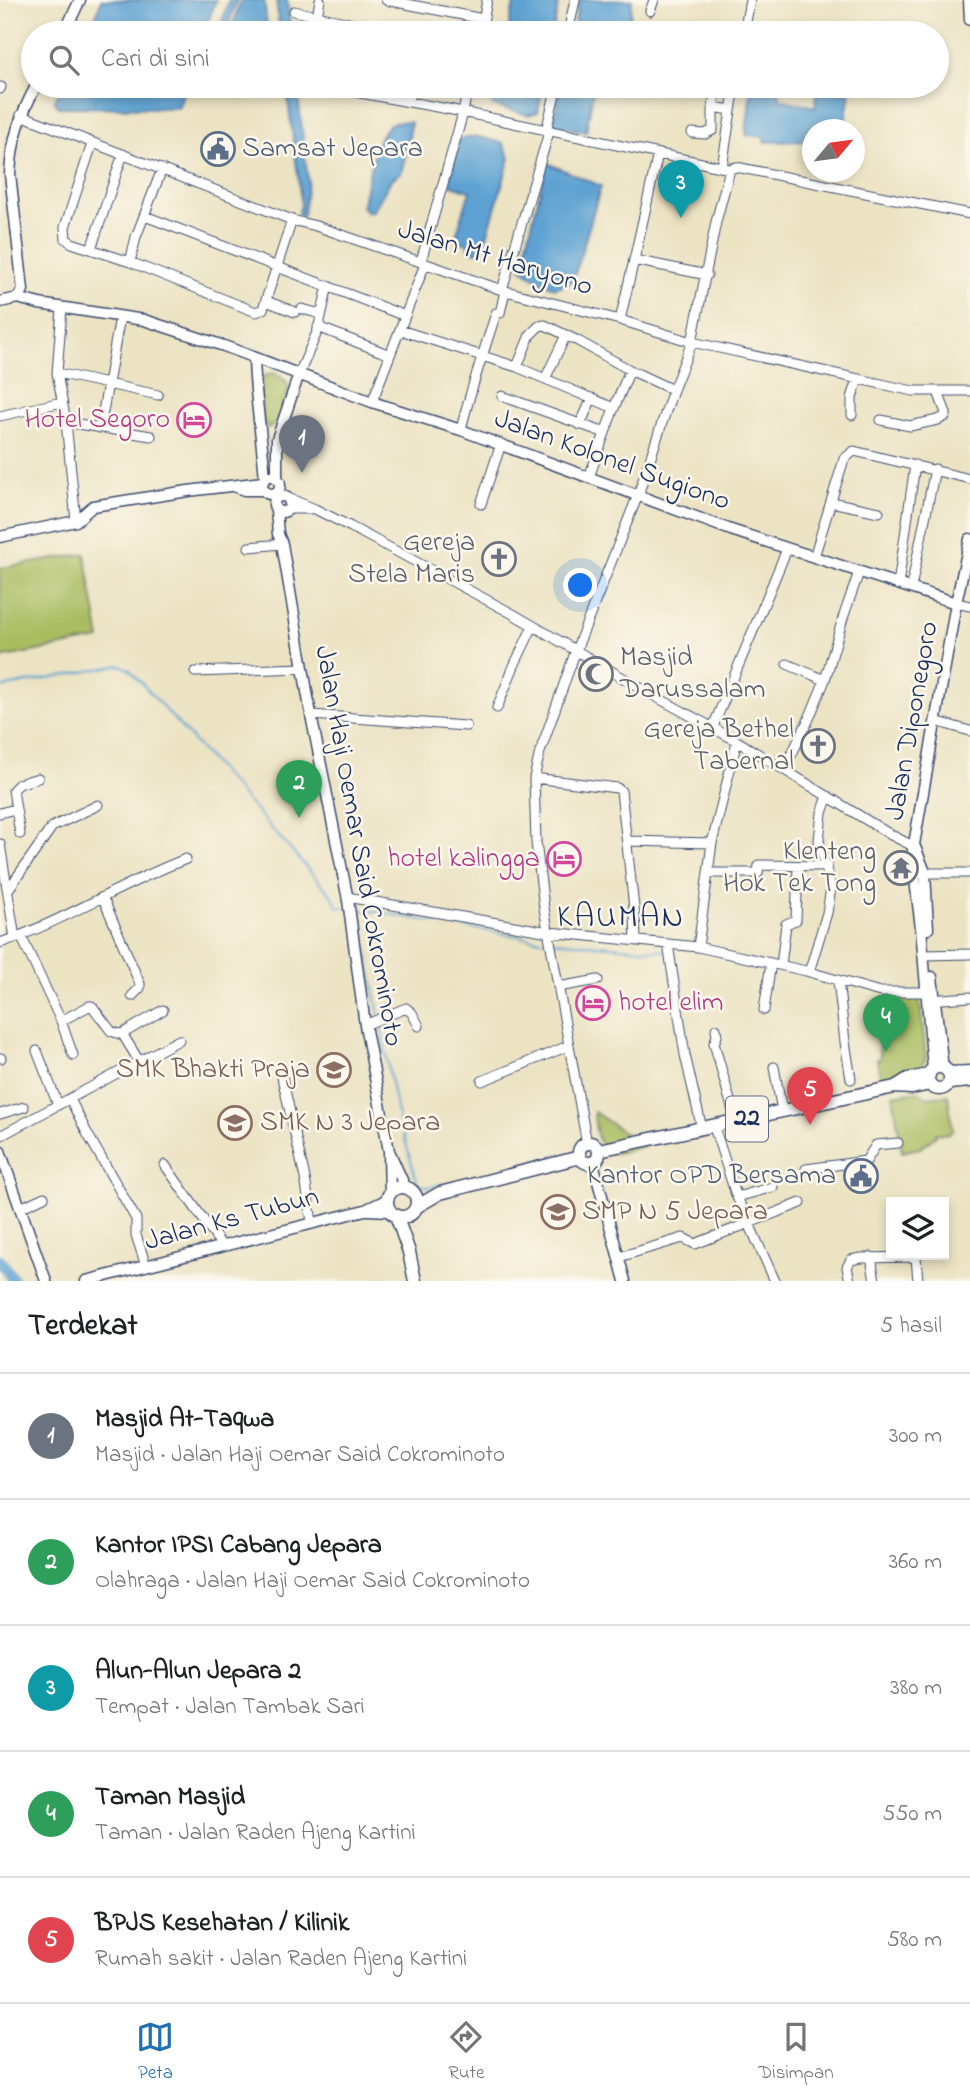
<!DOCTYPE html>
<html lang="id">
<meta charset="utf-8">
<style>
:root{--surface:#fff;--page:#f2f2f2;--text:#202124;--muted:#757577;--line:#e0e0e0;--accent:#1f6fb2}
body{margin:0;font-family:"Indie Flower",sans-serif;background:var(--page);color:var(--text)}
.controls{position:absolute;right:21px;bottom:21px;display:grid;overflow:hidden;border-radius:0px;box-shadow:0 4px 10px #0003}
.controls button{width:63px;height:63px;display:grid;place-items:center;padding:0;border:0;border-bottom:2px solid var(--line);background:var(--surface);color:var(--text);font:35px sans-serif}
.compass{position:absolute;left:802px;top:119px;width:63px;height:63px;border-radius:50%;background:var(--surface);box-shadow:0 4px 10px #0003;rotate:61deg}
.you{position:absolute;left:581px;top:586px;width:24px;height:24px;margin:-18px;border:5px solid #fff;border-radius:50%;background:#1a73e8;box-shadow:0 0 0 10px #1a73e833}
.badge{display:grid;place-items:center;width:46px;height:46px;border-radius:50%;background:var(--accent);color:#fff;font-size:23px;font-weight:700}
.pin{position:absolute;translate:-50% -58px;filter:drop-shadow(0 2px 4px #0008)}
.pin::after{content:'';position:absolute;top:37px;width:24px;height:21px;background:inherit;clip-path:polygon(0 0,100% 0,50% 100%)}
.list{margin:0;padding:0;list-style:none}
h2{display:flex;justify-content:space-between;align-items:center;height:91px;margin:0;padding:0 28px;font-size:30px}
h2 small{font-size:23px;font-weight:400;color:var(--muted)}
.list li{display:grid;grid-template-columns:46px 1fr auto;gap:21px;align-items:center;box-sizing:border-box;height:126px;padding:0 28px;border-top:2px solid var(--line)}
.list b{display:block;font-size:26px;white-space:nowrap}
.list p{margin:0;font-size:23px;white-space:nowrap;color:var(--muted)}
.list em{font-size:23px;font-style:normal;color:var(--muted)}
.icon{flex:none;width:38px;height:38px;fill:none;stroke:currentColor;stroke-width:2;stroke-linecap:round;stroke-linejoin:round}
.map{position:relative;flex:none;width:970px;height:1281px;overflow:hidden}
.search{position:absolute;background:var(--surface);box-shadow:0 4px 10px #0003;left:21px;right:21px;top:21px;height:77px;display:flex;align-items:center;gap:18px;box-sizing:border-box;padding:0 24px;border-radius:38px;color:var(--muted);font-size:26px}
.sheet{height:721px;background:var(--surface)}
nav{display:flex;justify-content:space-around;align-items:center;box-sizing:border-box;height:98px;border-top:2px solid var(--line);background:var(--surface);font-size:19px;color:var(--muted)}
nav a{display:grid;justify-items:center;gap:4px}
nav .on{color:var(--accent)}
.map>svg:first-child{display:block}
</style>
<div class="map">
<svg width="970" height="1281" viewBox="0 0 970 1281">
<rect width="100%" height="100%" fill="#fbf7ec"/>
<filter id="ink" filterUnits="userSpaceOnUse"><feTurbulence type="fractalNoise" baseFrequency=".0143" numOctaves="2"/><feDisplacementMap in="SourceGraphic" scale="14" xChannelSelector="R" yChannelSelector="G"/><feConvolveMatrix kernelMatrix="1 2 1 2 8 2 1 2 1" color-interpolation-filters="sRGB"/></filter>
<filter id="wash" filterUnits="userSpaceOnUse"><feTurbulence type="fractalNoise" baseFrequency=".00686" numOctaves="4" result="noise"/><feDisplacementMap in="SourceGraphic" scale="28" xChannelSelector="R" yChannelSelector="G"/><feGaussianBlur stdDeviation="1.57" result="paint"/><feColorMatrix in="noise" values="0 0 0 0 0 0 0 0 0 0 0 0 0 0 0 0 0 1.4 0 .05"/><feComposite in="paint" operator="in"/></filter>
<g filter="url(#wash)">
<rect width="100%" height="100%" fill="#ece3c3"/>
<path fill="#aabc60" stroke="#62765f" stroke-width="2" d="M275,373L286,381L289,388L277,423L268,428L263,423L258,381L268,374Z
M85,554L100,639L0,658V568Z
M919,995L926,1057L922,1067L912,1074L880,1077L877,1059H880L879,1044L885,1043L884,1034H878V1029L891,1028L889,998Z
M918,1091L927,1097L948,1095L953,1131L946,1134L936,1133V1136L920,1148L902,1152L893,1095Z
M594,1112L644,1146C635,1148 625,1152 616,1153C596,1153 595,1126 594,1112Z"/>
<path fill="#5da2d2" stroke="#3c6898" stroke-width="2" d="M101,0H216L204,33H88L95,20Z
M229,0H237L225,33H218Z
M241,0H264L268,33H230Z
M276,0H287L291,33H280Z
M515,0H559L553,33H507Z
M579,0H632L629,33L573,32Z
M62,86H186L178,108L58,107L54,101Z
M286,86H297L308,181L303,216L298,214L301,205L298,176Z
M493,86H543L538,112L528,115L493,106L490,100Z
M561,86H594L586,132L553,124Z
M751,87L780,90V99L815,107L818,87L839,88L840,92L850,93L844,129L813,130L812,141L764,142V137L746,135Z
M411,122L408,146L401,173L391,180L373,211L367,212L362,206C367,189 374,129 393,123C398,121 405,122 411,122Z
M475,136L503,143L510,158L482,253L469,250L470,245L455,239L470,191L449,184L459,140Z
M547,163L601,186L573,281L555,288L541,282L521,268Z"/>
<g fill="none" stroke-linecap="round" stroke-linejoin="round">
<path stroke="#5da2d2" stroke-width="2" d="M0,688L120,665L129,669L332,896L338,907H344
M353,908L547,941
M359,908L379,1016
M553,941L666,951
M380,1021L396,1109L418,1185L429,1187L444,1184"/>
<path stroke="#5da2d2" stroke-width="12" d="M0,1260L14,1281"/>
</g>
</g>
<g filter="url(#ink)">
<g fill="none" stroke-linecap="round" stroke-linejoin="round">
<g stroke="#3a4a6d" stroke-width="11">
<path id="minor" d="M386,0L483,19
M294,11L395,33
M650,11L654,0
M314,33L320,0
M481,33L487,0
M568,33L575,0
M744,33L750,0
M322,86L448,109L730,169L736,167L970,214
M716,88L713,107L731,110
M0,89L1,87
M408,102L411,86
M21,115L292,220L316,226L502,290L620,320L692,342L913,391H970
M546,131L557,86
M692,133L705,134L713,130V107
M92,144L65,227L66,239L72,243L130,262L256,312L263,309L292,220
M658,154L634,260L707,275
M722,167L735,86
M145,216L405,316
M91,249L123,154
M421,261L463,113L468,86
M130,262L136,237L162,169
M502,290L549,132
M266,301L295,312
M62,308L57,373L66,422L76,521
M302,309L321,314
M620,320L634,260
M318,327L390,355
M400,330L517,367L530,335L539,326L545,325L578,341L630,370L614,408L589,477
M517,367L614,408
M630,370L673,390
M57,373L158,395
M299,374L318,330L328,285
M545,379L566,335
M502,396L605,433
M372,402L425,264
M852,415V398L858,379
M0,416L62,402
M881,420L910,426L938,420L946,416V413L938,392
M66,422L151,436
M580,425L592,398
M100,428L120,317
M461,430C470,390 484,352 496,313H500L505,291
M288,498L315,509L351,527L513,614L649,693L737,741L891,835L915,847
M831,502L879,512
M481,504L501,444
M289,509H310
M249,547L282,544
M814,557L844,459L854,451L970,479
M898,585L915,465
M911,588L935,469
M956,603L970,606
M787,664L825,680
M195,672L303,668
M497,708L514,666L533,626
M311,715L466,726
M935,721L970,731
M713,727L787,549
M784,770L808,721L825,680L843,618L859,572
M534,778L617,788L621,791L635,917L636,940
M0,813L15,809
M20,834L13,790L19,784L38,778
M628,841L712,843
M0,844L15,938
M708,873H758L759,865L827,866
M919,873H970
M8,890L52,827L98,805
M347,897L549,932L698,947L806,971L880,992H926
M103,898L140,984V988L132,996
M21,936L61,1021L89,1006H92L111,1031L123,1035L139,1061
M0,943C65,921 122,883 186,859
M668,944L685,1055L702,1129
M698,947L712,843L737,741
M924,955L970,954
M781,965L786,924L796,920L798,866
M809,972L827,913L831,888L819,840L822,813L828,796
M838,980L845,1042L851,1079
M558,987L598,980
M929,1000L970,997
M764,1010L771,963
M61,1021L73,1055
M365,1025L406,1008L412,1013L419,1026
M716,1029L717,1036L714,1043L736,1122
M122,1034L163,1010
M37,1051L58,1105
M0,1058H1
M774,1067L782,1111
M282,1077L305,1178L312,1222
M482,1081L568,1046
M70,1099L87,1133L136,1219V1235L146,1266
M0,1114L24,1107
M714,1127L736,1195L775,1281
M0,1136L179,1040
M587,1144L544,908L536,842L534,778L540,752L576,650L638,495L673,390L692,342L716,222L730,169
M165,1165L222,1246
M806,1169L866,1161L876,1145L898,1143
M737,1197L773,1187
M20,1208L44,1197
M619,1257L683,1238L695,1244L801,1203
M871,1257L875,1281
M850,1281L847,1267L851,1260L861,1258L916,1257L918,1281"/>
</g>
<g stroke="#3a4a6d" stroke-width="13">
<path id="major" d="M969,0L970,20
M64,33L80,0
M18,298L39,304L144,320L224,346L372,402L461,430L731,530L956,603
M18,298L23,290L10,174C12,139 20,116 36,86
M0,302L18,298
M254,358C255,398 262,438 265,479
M262 485a9 9 0 1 1 18 0a9 9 0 1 1-18 0Z
M277,479V439L299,374
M234,486L244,490H264
M274 504a8 8 0 1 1 16 0a8 8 0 1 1-16 0Z
M276,510L278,534L282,544L311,715L348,900L365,1025L389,1151L405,1187
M0,537L76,521L93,506L188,491L263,482
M915,847L925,872L928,929
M932,977L943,1068
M933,1069L921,928L912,856L956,603L970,539
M0,1151L46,1281
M389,1154L390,1194
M593,1163L625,1281
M368,1210L391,1211
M86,1281L365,1210L388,1199"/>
</g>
<g stroke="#3a4a6d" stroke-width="15">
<path id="highway" d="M928 1078a11 11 0 1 1 22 0a11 11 0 1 1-22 0Z
M949,1073L970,1072
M949,1083L970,1081
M895,1087L908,1079L929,1075
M579 1153a10 10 0 1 1 20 0a10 10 0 1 1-20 0Z
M599,1150L895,1087L912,1088L930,1084
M387 1202a15 15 0 1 1 30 0a15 15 0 1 1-30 0Z
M416,1207L440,1193L580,1157
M396,1215L409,1252L415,1281"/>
</g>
<use href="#minor" stroke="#fff" stroke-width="9"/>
<use href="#major" stroke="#fff" stroke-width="10"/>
<use href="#highway" stroke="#fff" stroke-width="12"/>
</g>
</g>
<defs>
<g id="civic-ring" transform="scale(1.75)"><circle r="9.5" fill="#fbf7ec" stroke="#5c6f8a" stroke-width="1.5"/><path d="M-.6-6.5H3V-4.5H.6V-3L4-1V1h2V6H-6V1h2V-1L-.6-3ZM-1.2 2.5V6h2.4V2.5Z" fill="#5c6f8a"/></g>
<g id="hotel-ring" transform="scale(1.75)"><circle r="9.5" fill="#fbf7ec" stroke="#d1479c" stroke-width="1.5"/><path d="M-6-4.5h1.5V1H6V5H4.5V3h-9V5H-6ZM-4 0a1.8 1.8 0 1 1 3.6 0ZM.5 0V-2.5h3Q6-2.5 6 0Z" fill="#d1479c"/></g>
<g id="church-ring" transform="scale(1.75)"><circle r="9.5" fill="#fbf7ec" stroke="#6b7280" stroke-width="1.5"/><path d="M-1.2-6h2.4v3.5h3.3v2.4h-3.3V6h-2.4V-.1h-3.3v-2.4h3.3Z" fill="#6b7280"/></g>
<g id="mosque-ring" transform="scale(1.75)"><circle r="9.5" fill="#fbf7ec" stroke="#6b7280" stroke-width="1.5"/><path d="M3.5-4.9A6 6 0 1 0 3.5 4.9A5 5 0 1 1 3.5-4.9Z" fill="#6b7280"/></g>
<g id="temple-ring" transform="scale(1.75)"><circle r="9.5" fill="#fbf7ec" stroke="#6b7280" stroke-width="1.5"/><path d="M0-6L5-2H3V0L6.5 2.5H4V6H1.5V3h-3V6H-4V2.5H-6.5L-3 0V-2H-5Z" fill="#6b7280"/></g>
<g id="school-ring" transform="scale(1.75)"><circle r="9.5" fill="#fbf7ec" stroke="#8d6e63" stroke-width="1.5"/><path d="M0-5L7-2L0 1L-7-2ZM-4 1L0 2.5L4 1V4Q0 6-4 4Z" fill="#8d6e63"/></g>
</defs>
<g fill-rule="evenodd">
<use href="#civic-ring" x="218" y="149"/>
<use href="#hotel-ring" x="194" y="420"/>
<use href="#church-ring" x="499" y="559"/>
<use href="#mosque-ring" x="596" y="674"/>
<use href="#church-ring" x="818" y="746"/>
<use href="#hotel-ring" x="564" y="859"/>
<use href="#temple-ring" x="901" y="868"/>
<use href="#hotel-ring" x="593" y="1003"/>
<use href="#school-ring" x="334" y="1070"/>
<use href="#school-ring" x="235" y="1123"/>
<use href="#civic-ring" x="861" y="1176"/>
<use href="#school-ring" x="558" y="1212"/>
</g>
<g text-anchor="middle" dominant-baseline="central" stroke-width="5" stroke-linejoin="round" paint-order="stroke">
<rect fill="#fbf7ec" stroke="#5e6b89" stroke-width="2" x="726" y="1096.5" width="42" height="45" rx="5"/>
<g font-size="26" font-weight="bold" fill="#1b2f5e">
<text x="747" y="1119">22</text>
</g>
<g font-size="28" fill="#4e5e75" stroke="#fbf7ec" text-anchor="start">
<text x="242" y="149">Samsat Jepara</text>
<text x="836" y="1176" text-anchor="end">Kantor OPD Bersama</text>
</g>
<g font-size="28" fill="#1b2f5e" stroke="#fbf7ec">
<text transform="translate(495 259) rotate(17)">Jalan Mt Haryono</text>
<text transform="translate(612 461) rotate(20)">Jalan Kolonel Sugiono</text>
<text transform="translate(913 721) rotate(-80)">Jalan Diponegoro</text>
<text transform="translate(358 846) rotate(80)">Jalan Haji Oemar Said Cokrominoto</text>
<text transform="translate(232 1220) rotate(-15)">Jalan Ks Tubun</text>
</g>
<g font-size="28" fill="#b23c85" stroke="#fbf7ec" text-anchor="end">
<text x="170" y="420">Hotel Segoro</text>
<text x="540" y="859">hotel kalingga</text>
<text x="618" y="1003" text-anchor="start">hotel elim</text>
</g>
<g font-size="28" fill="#5b616d" stroke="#fbf7ec" text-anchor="end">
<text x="475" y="543">Gereja<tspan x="475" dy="32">Stela Maris</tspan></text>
<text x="620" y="658" text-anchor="start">Masjid<tspan x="620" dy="32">Darussalam</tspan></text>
<text x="794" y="730">Gereja Bethel<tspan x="794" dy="32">Tabernal</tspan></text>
<text x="876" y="852">Klenteng<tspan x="876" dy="32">Hok Tek Tong</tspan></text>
</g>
<g font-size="28" fill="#785e54" stroke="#fbf7ec" text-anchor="start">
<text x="310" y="1070" text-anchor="end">SMK Bhakti Praja</text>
<text x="260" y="1123">SMK N 3 Jepara</text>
<text x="582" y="1212">SMP N 5 Jepara</text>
</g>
<g font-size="32" letter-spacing="2" fill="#1b2f5e" stroke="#fbf7ec">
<text x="621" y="918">KAUMAN</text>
</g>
</g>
</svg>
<div class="controls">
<button><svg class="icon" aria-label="layers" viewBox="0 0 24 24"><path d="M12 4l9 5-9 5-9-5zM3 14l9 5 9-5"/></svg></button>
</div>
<svg class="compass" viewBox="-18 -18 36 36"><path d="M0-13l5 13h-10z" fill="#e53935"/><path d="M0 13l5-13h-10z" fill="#757577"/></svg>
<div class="you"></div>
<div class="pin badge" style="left:302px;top:473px;background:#6b7280">1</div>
<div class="pin badge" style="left:299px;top:818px;background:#2e9e5b">2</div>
<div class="pin badge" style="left:681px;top:218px;background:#0f9aa8">3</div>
<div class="pin badge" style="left:886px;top:1052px;background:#2e9e5b">4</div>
<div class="pin badge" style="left:810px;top:1125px;background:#e0444e">5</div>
<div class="search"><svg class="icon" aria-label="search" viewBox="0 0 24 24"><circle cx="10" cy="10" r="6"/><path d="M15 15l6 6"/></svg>Cari di sini</div>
</div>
<section class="sheet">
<h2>Terdekat<small>5 hasil</small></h2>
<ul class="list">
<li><span class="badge" style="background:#6b7280">1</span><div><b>Masjid At-Taqwa</b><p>Masjid · Jalan Haji Oemar Said Cokrominoto</p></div><em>300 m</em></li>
<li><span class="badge" style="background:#2e9e5b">2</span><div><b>Kantor IPSI Cabang Jepara</b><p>Olahraga · Jalan Haji Oemar Said Cokrominoto</p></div><em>360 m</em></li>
<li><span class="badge" style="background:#0f9aa8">3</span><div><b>Alun-Alun Jepara 2</b><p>Tempat · Jalan Tambak Sari</p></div><em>380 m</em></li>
<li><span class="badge" style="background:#2e9e5b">4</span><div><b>Taman Masjid</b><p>Taman · Jalan Raden Ajeng Kartini</p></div><em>550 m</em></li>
<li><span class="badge" style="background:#e0444e">5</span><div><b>BPJS Kesehatan / Kilinik</b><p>Rumah sakit · Jalan Raden Ajeng Kartini</p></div><em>580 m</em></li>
</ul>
</section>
<nav>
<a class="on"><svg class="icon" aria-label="map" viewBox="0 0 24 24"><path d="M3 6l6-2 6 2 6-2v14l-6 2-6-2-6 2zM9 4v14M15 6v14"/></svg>Peta</a>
<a><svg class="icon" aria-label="directions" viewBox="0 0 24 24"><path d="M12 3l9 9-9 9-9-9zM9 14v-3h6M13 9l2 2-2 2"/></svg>Rute</a>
<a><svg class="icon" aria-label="saved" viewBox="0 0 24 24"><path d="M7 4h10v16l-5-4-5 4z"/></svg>Disimpan</a>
</nav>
